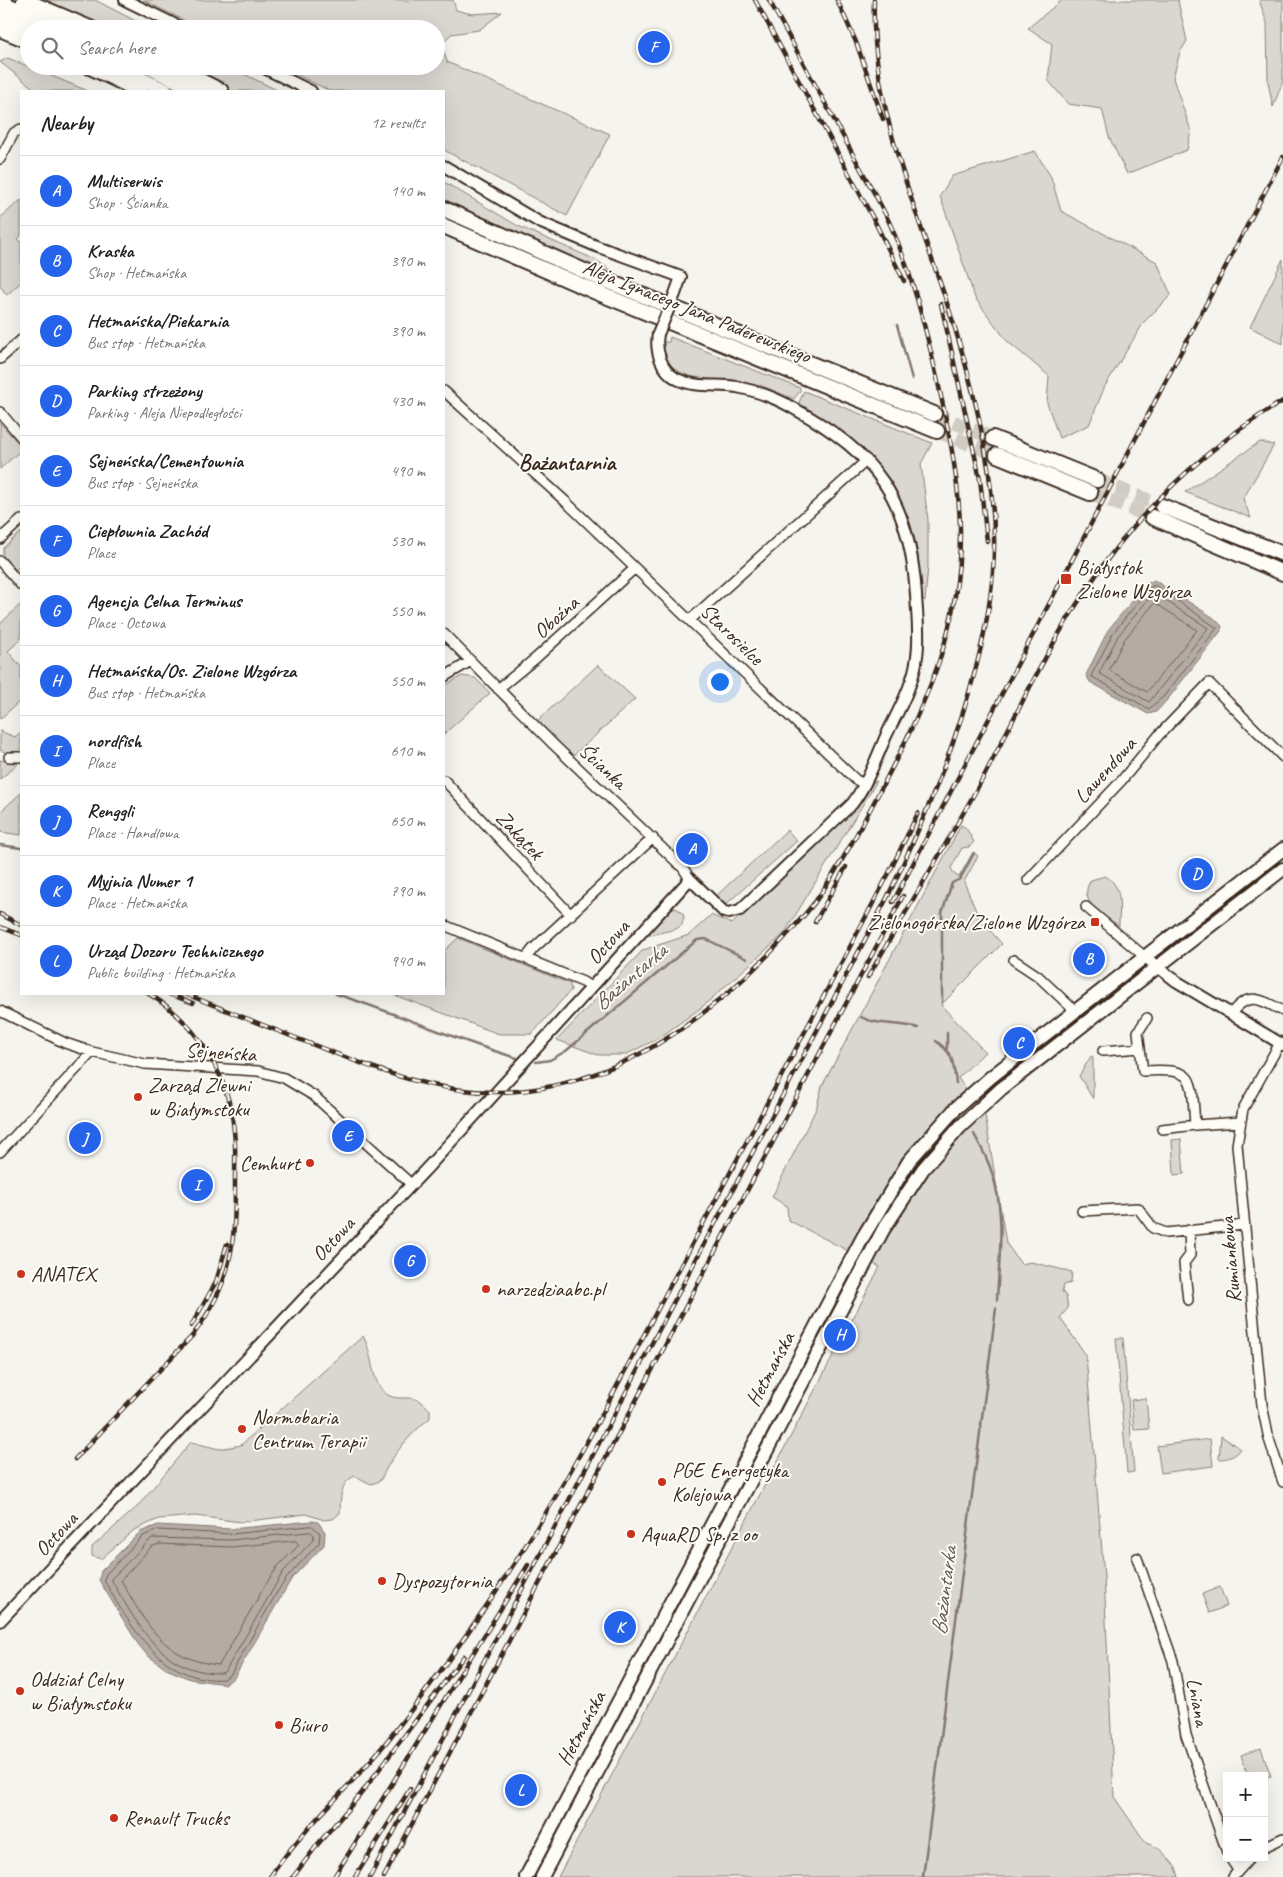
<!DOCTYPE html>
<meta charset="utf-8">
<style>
:root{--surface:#fff;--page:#f6f6f6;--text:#202124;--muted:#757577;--line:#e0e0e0;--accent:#2563eb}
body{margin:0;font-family:Caveat,sans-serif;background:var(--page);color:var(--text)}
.controls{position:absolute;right:15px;bottom:15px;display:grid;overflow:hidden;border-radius:0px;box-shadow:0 5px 20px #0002}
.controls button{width:45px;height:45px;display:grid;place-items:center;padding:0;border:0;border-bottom:1px solid var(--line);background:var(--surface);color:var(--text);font:25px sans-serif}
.you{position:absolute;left:719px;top:681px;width:18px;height:18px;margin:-12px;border:4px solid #fff;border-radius:50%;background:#1a73e8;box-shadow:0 0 0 8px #1a73e833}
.badge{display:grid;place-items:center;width:32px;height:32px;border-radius:50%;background:var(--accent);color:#fff;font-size:16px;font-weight:700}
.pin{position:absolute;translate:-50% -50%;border:2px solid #fff;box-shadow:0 1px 5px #0006}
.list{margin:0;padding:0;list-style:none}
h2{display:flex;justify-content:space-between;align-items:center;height:65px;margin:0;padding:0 20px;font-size:21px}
h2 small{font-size:16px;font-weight:400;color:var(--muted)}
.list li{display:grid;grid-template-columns:32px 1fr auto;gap:15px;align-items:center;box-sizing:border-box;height:70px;padding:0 20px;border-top:1px solid var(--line)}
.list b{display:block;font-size:19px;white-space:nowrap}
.list p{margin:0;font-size:16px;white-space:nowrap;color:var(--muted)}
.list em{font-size:16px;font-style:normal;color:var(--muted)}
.icon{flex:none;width:28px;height:28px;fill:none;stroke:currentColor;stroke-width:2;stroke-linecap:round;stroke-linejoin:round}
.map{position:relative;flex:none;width:1283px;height:1877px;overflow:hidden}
.search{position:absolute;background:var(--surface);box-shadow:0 5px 20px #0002;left:20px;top:20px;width:425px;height:55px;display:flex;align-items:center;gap:12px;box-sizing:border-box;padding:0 18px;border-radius:28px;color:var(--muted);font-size:19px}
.panel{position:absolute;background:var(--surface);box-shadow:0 5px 20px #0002;left:20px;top:90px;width:425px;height:905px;border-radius:0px}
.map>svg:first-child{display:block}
</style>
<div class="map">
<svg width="1283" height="1877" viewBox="0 0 1283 1877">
<rect width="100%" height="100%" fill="#f5f4ee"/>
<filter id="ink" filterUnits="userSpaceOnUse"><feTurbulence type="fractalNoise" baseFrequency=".02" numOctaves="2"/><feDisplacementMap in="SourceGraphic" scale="10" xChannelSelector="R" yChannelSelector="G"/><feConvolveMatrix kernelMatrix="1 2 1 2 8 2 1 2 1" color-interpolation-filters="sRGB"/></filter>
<g filter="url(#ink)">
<path fill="#dad6d0" stroke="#8a8077" d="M33,0H95L151,29H99Z
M143,0H453L456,10L472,14L502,12L479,30L451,34L442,44L447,62L610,134L567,216L444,150V91H330L279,66H436V29H202Z
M1062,0H1179L1178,1L1187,41L1180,52L1173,78L1191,131L1187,150L1127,174L1109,137L1102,109L1068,104L1048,80L1052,44L1028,28Z
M1259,0H1283V81L1273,107L1268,82L1267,23Z
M8,58L88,91H37L0,62Z
M179,66H227L279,91H232Z
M1035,151L1051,177L1061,211L1157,262L1171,295L1144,322L1105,386L1089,425L1059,438L1047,403L1049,376L1007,341L975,298L940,196L952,176Z
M444,182L518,226L596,260L628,282L572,259L444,199Z
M21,200V236L18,239L21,242V282L7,295L0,286V218Z
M1283,259V344L1250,327Z
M670,337L800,388V391L794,399L760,385L759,388C749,385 738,383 728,381C700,378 663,379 663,342H669Z
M804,391L932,443L921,464L928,520V566L925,601L921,597C920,583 920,568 918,555C906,479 859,441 798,405Z
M0,423L21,446V450L0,469Z
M1260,442L1274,445L1243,499L1251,518L1185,492Z
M21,532V565L16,570L3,556V548Z
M21,604V639L8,651L21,667V700L0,719V624Z
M598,665L635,699L573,756L537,721Z
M462,676L475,678L490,693L444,734V686Z
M0,731L15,737L21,732V756H14L0,750Z
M0,760L18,764L0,779Z
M877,781L784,934L702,1007L659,1038L625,1055H598L557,1040L643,950L689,935L711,915L732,924L854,807L866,795L873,782Z
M21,793V835L0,832V812Z
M961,825L966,828L974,842L969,847L962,848L951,868L954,874L959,877L973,852L978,856L964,882L979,918L1002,944L941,1005L985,1052L958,1078L985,1115L1006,1243L1021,1264L1031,1262L1072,1272L1071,1283L1064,1285L1062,1291L1066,1296L1068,1308L1060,1318L1086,1355L1104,1576L1114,1797L1146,1843L1159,1848L1176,1867L1179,1877H558L880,1267L788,1220L787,1206L772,1197L816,1109L822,1086Z
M787,830L797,841L724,906L715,897Z
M1105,876C1124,886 1119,908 1119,926C1104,915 1076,902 1091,880Z
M675,908L681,911L684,916L682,925L676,929L642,937L667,909Z
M458,938L570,984L571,990L532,1034H499L394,995L444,994V951Z
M1091,1056L1093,1057V1099L1079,1076Z
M1181,1139L1184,1174L1174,1175L1172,1140Z
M363,1336C373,1352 370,1380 385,1393C395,1402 409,1395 418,1400C423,1402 427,1407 430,1410V1418C408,1436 392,1455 380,1481L371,1484L355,1476C339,1483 341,1498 340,1513L333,1519L324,1520L306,1514L241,1522L195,1516L159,1519L134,1530L101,1559L92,1556V1547L137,1507L191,1442L219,1449L241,1445Z
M1116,1338H1123L1134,1472L1127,1473Z
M1146,1398L1149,1429L1134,1430L1131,1400Z
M1221,1436L1241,1449C1236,1456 1228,1459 1219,1459Z
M1210,1439L1213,1466L1161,1473L1157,1446Z
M1220,1587L1227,1606L1209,1613L1202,1594Z
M1261,1748L1271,1776L1264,1778V1776H1248L1241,1755Z"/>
<path fill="#b4aca4" stroke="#84786e" d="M1154,580L1214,618L1222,626L1221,631L1168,699L1156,712L1148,714L1090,682L1086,675L1108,630L1146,584Z
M312,1521L318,1522L325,1532L324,1545L292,1578L234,1678L225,1684L190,1679L166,1669L147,1655L138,1644L99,1580L101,1571L140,1532L158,1525L231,1529Z"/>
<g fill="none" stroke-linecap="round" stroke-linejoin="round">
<path stroke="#6b5e54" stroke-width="1" d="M1152,586H1156L1217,628L1164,696L1149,709L1091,676L1113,633Z
M1154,593L1208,628L1149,702L1099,673L1118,636Z
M1155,603L1197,630L1147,692L1109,670L1124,640Z
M312,1526L320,1533L319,1543L289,1575L277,1592L231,1674L224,1679C163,1684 129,1625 104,1580L106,1574L143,1536L158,1530L231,1534Z
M311,1532L314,1535L313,1540L283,1572L226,1670L222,1673C162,1674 137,1624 111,1579L152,1538L231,1540Z
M296,1541L299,1545L278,1566L266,1584L219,1665C164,1660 146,1624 121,1580L151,1547L159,1544L231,1547Z"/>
<path stroke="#84786e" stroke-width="2.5" d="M897,325L912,379
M0,845L21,848
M336,994C397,1013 455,1040 517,1058
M942,1002V913L952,883L960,879L974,853
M861,1017C877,1026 899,1022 918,1028
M947,1033V1048
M936,1041C954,1054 953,1062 956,1083
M536,1062L550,1060L566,1051L697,940L706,939L747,959
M974,1134C981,1147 988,1159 992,1173C1006,1214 999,1258 997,1300
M923,1877L996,1308"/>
<path stroke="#d0ccc4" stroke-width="14" stroke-dasharray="14 7" stroke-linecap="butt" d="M934,414L993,438
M937,431L997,455
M1097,480L1162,506
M1090,493L1152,517"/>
<g stroke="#3b2a1e" stroke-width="12">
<path id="minor" d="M0,159L14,133L21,129
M0,359L21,340
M444,391L565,501L856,780L865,784
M0,412L21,437
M0,539L21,520
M0,561L21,585
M690,620L867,460
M444,634L553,744L683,868L690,879
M444,677L471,661
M498,689L536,658L635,568
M9,757H21
M444,780L571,915
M1028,880L1122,780L1159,735L1209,683L1283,757
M1086,907L1145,957
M444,925L583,982L591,987
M526,958L533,949L653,838
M1014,960L1038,976L1076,1012
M0,1011L65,1043L92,1052L145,1064L258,1071L284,1078L314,1096L411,1184
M1231,1014C1248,990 1262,1000 1283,1011
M1280,1043L1243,1109L1237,1145L1262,1405L1269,1439L1283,1482
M1140,1048L1138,1032L1147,1018
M1103,1051L1140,1048L1143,1071C1197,1068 1191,1076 1195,1125L1240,1122
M1162,1129L1195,1125
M0,1152L92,1052
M1082,1211L1138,1208L1153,1228L1166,1233L1244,1225
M1188,1300L1184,1263L1190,1255L1189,1230
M1137,1558L1173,1661L1186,1735L1227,1852
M1264,1847L1283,1838
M1230,1858L1238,1870
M1233,1877L1250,1858"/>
</g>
<g stroke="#3b2a1e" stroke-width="14">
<path id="tertiary" d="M125,0L184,29
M260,66L311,91
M444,166L539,222L596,246L681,277L675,294
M1145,957L1176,981L1283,1045
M0,1621L429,1166L690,879L724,912L729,913L740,910L852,804C867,784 876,759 886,736C898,711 914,684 917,656C920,636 917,615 916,595C910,500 877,453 793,408C776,398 757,391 737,387C718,384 695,388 677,379C661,370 655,351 658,334"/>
</g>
<g stroke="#3b2a1e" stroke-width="16">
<path id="secondary" d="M526,1877L863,1237L909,1161L956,1108L991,1077L1283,849
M542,1877L883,1230L923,1169L960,1127L1001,1089L1283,869"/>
</g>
<g stroke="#3b2a1e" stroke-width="18">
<path id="primary" d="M24,0L92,29
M0,2L64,29
M0,17L29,29
M0,29L29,41
M88,66L140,91
M113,66L166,91
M147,66L198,91
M171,66L221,91
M444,209L600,278L934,414
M444,226L596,292L937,431
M993,438L1097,480
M997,455L1090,493
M1162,506L1283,554
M1152,517L1283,573"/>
</g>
<use href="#minor" stroke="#fdfcf7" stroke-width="9"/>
<use href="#tertiary" stroke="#fdfcf7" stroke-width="10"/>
<use href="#secondary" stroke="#fdfcf7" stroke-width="12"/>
<use href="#primary" stroke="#fdfcf7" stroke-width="14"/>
<g stroke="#3b2a1e" stroke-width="4.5">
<path id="rail" d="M755,0L874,220L904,281
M837,0L856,42L883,119
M941,304L980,479L987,541
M893,902L1283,157
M0,914L21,925
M815,922L846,867
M0,927L21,935
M868,977C906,911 946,845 983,778C1016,716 1045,652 1084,593C1135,514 1203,449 1283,401
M169,994L193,1003
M186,994C230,1012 275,1030 319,1047C378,1070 434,1093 499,1092C607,1090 697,1028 770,953C786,936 801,920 815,902C841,865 862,825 883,785C928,700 961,628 960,528C959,478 948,427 937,378C925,326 912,273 890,224C878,198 863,174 850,149C823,99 796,50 769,0
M191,1326L216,1282L227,1244
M75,1459L193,1335C233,1281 235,1245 235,1181C235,1164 236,1147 234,1131C229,1075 197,1023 149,994
M270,1877C304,1826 350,1788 388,1740C469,1638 540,1530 601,1416L888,875L918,813
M293,1877L318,1844L360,1795L464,1656
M334,1877L528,1565
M355,1877L410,1789
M370,1877L888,896C936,796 992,661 994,550C996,467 970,372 944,294C913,203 870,97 874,0
M384,1877L903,896"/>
</g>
<use href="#rail" stroke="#fdfcf7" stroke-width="2.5" stroke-dasharray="8" stroke-linecap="butt"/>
<g stroke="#3b2a1e" stroke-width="14" stroke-linecap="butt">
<path id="tertiary-bridge" d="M658,334L675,294"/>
</g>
<use href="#tertiary-bridge" stroke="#fdfcf7" stroke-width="10"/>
</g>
</g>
<g fill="#c8321e" stroke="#fdfcf7" stroke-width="2">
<rect x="1060" y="573" width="12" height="12" rx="2.5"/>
<rect x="1090" y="917" width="10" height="10" rx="2.5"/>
<circle cx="138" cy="1097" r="5"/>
<circle cx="310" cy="1163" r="5"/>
<circle cx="21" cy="1274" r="5"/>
<circle cx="486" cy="1289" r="5"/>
<circle cx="242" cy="1429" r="5"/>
<circle cx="662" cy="1482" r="5"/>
<circle cx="631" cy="1534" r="5"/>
<circle cx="382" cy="1581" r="5"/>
<circle cx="20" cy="1691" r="5"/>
<circle cx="279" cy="1725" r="5"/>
<circle cx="114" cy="1818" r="5"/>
</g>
<g text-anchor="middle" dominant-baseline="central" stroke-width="4" stroke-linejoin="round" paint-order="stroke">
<g font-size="21" fill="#3b2a1e" stroke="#fdfcf7">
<text transform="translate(697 311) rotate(22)">Aleja Ignacego Jana Paderewskiego</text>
<text transform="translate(556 617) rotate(-42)">Oboźna</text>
<text transform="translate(732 634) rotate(44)">Starosielce</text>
<text transform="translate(603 766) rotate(43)">Ścianka</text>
<text transform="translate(1105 770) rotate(-48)">Lawendowa</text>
<text transform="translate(520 835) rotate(47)">Zakątek</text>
<text transform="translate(608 942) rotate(-48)">Octowa</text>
<text transform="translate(221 1052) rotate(4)">Sejneńska</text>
<text transform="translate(333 1239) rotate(-47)">Octowa</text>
<text transform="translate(1230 1260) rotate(-95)">Rumiankowa</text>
<text transform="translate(770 1369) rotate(-62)">Hetmańska</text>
<text transform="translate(56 1534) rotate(-47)">Octowa</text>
<text transform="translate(1198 1702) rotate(79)">Lniana</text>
<text transform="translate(581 1728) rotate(-62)">Hetmańska</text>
</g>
<g font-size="21" fill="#3b2a1e" stroke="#fdfcf7" text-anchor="start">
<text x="1077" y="567">Białystok<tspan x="1077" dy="24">Zielone Wzgórza</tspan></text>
<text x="1085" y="922" text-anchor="end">Zielonogórska/Zielone Wzgórza</text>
<text x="148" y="1085">Zarząd Zlewni<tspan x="148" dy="24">w Białymstoku</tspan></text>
<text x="300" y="1163" text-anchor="end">Cemhurt</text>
<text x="31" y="1274">ANATEX</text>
<text x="496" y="1289">narzedziaabc.pl</text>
<text x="252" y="1417">Normobaria<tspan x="252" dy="24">Centrum Terapii</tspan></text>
<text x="672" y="1470">PGE Energetyka<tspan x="672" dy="24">Kolejowa</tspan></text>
<text x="641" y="1534">AquaRD Sp. z oo</text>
<text x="392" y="1581">Dyspozytornia</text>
<text x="30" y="1679">Oddział Celny<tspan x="30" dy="24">w Białymstoku</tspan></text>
<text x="289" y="1725">Biuro</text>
<text x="124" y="1818">Renault Trucks</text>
</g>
<g font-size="22" font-weight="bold" fill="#3b2a1e" stroke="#fdfcf7">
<text x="567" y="463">Bażantarnia</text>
</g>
<g font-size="22" font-style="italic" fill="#65584d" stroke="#fdfcf7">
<text transform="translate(630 977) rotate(-41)">Bażantarka</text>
<text transform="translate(944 1591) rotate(-83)">Bażantarka</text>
</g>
</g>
</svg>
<div class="controls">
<button>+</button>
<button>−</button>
</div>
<div class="you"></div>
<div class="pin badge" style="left:692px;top:849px">A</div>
<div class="pin badge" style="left:1089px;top:959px">B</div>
<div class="pin badge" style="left:1019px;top:1043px">C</div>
<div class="pin badge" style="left:1197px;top:874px">D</div>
<div class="pin badge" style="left:348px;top:1136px">E</div>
<div class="pin badge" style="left:654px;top:47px">F</div>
<div class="pin badge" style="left:410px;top:1261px">G</div>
<div class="pin badge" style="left:840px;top:1335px">H</div>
<div class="pin badge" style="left:197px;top:1185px">I</div>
<div class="pin badge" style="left:85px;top:1138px">J</div>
<div class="pin badge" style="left:620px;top:1627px">K</div>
<div class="pin badge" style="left:521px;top:1790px">L</div>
<div class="search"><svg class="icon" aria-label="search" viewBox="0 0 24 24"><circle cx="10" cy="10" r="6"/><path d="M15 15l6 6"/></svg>Search here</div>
<section class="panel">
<h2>Nearby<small>12 results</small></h2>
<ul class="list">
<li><span class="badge">A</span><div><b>Multiserwis</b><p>Shop · Ścianka</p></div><em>140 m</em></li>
<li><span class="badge">B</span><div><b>Kraska</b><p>Shop · Hetmańska</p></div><em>390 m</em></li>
<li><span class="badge">C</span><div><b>Hetmańska/Piekarnia</b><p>Bus stop · Hetmańska</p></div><em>390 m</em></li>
<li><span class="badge">D</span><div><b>Parking strzeżony</b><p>Parking · Aleja Niepodległości</p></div><em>430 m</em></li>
<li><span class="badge">E</span><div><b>Sejneńska/Cementownia</b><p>Bus stop · Sejneńska</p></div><em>490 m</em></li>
<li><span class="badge">F</span><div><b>Ciepłownia Zachód</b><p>Place</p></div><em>530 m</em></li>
<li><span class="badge">G</span><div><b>Agencja Celna Terminus</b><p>Place · Octowa</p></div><em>550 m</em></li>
<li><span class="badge">H</span><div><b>Hetmańska/Os. Zielone Wzgórza</b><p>Bus stop · Hetmańska</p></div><em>550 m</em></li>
<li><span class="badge">I</span><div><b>nordfish</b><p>Place</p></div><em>610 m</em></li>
<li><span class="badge">J</span><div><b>Renggli</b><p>Place · Handlowa</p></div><em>650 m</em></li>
<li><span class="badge">K</span><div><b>Myjnia Numer 1</b><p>Place · Hetmańska</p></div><em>790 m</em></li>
<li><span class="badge">L</span><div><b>Urząd Dozoru Technicznego</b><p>Public building · Hetmańska</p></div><em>940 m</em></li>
</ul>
</section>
</div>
